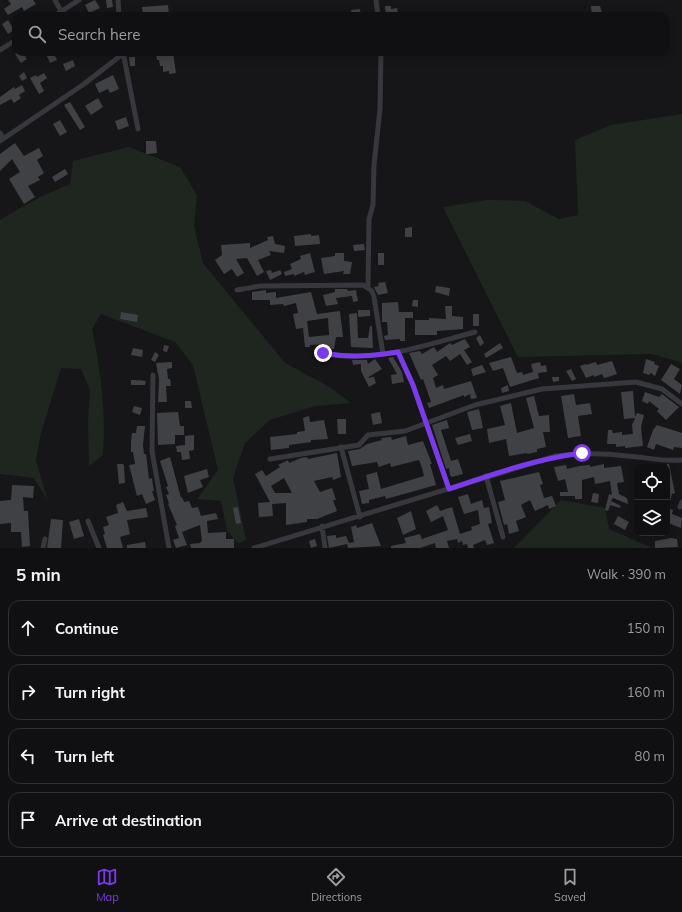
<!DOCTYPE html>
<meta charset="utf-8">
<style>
:root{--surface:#101012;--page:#19191b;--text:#f1f3f6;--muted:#9c9d9f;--line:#303032;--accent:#7c3aed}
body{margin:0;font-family:Mulish,sans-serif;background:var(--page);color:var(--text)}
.controls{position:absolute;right:12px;bottom:12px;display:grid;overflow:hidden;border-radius:8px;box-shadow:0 2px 10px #0003}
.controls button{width:36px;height:36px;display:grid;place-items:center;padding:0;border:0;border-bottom:1px solid var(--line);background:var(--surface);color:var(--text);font:20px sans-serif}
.stop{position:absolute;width:12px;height:12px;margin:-9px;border:3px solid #7c3aed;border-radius:50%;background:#fff}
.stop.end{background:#7c3aed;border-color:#fff;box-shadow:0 1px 4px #0008}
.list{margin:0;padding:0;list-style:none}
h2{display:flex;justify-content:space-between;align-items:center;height:52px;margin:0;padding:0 16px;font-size:17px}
h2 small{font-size:13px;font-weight:400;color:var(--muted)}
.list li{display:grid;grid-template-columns:26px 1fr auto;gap:12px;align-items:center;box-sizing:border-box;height:56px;margin:0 8px 8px;padding:0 8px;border:1px solid var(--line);border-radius:12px}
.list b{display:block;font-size:15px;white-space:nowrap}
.list em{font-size:13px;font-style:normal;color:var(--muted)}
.icon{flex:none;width:22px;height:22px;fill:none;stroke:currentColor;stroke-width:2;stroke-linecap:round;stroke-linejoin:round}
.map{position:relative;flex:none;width:682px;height:548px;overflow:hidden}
.search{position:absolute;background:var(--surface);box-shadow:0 2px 10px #0003;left:12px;right:12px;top:12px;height:44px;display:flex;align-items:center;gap:10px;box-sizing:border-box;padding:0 14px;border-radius:12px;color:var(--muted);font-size:15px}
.sheet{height:308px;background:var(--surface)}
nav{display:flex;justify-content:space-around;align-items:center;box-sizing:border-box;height:56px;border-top:1px solid var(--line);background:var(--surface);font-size:11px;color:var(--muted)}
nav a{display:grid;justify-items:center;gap:2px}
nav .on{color:var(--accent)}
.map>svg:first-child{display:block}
</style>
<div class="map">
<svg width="682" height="548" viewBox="0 0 682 548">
<rect width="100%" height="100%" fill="#161618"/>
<path fill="#1e261f" d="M682,114V365L681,362L651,354L518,357L443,207L488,200L525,201L559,219L578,215L575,140L611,125Z
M129,147L180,167L197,195L194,226L203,263L285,363L328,386L351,403L315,406L270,420L245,443L233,478L246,540L238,543L227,531L221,501L197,499L218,470L193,365L175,342L101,314L92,329C101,371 106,412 103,455L89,466L88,419L90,390L81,369L61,368L41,433L36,460L48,501L34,478L0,474V220L40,197L70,184L73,161Z
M561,500L605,508L609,529L652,548H514Z"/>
<path fill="#404145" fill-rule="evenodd" d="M8,0H33L36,4L24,11L22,7L8,15L4,9L11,4Z
M95,0L100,8L89,13L85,5Z
M106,0H112L113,7L107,8Z
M168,5L169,16H143L142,7Z
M385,6H391V9L397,8L398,13L395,14V16H386Z
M591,6H600L603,16H592Z
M360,9L361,16H352L351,10Z
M8,20L14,30L8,34L2,24Z
M19,52H33L25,57L27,59L21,63L15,54Z
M45,52H53L57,60L50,63Z
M156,52H173L176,73L169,74V71L163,72V66H160L159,60H157Z
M129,57H135V66H130Z
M73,60L75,66L66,71L63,64Z
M24,72L27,78L22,81L19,76Z
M44,73L47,78L40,83L44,91L39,94L30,78L36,75L37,77Z
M113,75L119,89L110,93L108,89L99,93L95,84Z
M22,85L25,91L19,95L21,98L14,103L11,99L0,105V97L14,87L15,89Z
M98,98L103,107L91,115L85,106Z
M70,102L85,127L80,130L64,105Z
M126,117L129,126L118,130L115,121Z
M60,120L67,132L60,136L53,124Z
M146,141H156L157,153L146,154Z
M15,143L24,156L39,148L43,156L37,160L44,173L38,177L40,180L28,186L35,197L24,204L9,179L20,172L12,159L0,171V154Z
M65,169L68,174L55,182L52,177Z
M412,227V237H405V228Z
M311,234V236L319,235L320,244L295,246L294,236Z
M273,236L275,244L285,246L284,253L269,251L271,255L258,260L264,272L257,276L247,258L236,259L244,273L237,277L232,269L224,274L215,260L222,255L221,245L250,243V248L268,240L267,237Z
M364,244L365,250L354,251L353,245Z
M310,253L315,272L305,275L304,272L294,276V274L285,276L284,272L292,269L290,264L301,259L300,256Z
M335,253H344V261L352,262L350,274H343L344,271L324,274L321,258L335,256Z
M378,253H384V265H378Z
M271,270L272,273L280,270L282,274L270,280L266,271Z
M385,282L388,293L378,295L374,287L379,286L378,283Z
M436,286L450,288L449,296L435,292Z
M335,289H347L348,291L356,290L358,301L353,302L352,296L336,298L338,304L326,306L323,295L335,292Z
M266,290V293L276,292V298L311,292L317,314L340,311L343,337H336L334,349L326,348V344L310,345V347H305L303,328L296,329L293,314L298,313L296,303L284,306L283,304L270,305V300H252V292ZM328,318L329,335L309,337L307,321Z
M413,300H418V307L412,306Z
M398,302L399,312H413V318H405V341H400V339L385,340L384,336L388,335L387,322H382V303Z
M445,306H452V316L463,317V329L437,331V335H415V320H429V318L446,319Z
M358,310H370V316L358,317Z
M121,312L138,315L137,322L120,319Z
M357,313L358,338H368L370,326H372L373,348L351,347L349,314Z
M473,314H479V326H473Z
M480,335L484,343L480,346L476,338Z
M465,339L470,347L464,350L472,362L467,365L460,354L450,361L446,356L432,365L438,375L433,378L436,388L443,385L444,389L471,381L477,398L471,399L470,394L464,397V395L429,408L427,403L431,402L423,379L421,380L409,353L420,351L422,354L434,347L437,352L450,343L452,345Z
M500,343L503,348L486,358L484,354Z
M164,345L169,346L167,352L163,351Z
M133,348L143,350L142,357L131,355Z
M155,352L159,355L155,362L151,360Z
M393,357L402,372L404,382L392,384L391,375L397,374L388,358Z
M511,357L517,373L522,372L523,375L533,372L531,364L540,362L541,366L546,365L547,372L538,373L539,378L510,387L503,368L493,371L489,363Z
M375,359L382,369L367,378L374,377L376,383L369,387L361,371V364L353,365L352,360H367L368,364Z
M646,359L655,362L654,364L659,366L655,376L651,373L649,375L643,373Z
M612,361L617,374L608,377L604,378L602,374L594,377V375L586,378L580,366L586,364V365L596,362L597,365Z
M172,362V368L167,369L168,379H170L171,386H166L167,402H158L159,380L156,363Z
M671,364L680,369L674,379L682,385L680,394L661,380Z
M482,365L486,372L473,376L471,369Z
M571,369L576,379L572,381L566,371Z
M552,377H559V381L553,382Z
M131,380H137V382L138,380L146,381L145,385H131Z
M508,385L509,391L502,393L501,388Z
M633,391L635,417L637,413L644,415L641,427L643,446L625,448V446L616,447V444H607L608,430H612L613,433L622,432V435L633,434L632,425L635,418L624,419L621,392Z
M645,392L659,397L662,394L679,407L666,420L657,411L659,409L649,401L648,404L642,401Z
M574,394L576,405L590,403L592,414L578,416L581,436L568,438L561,396Z
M534,396L539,416L549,415L550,432H543L546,447L537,449V452L527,454V453L509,456L506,439L489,443L487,429L505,425L500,406L511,403L517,433L534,428L526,398Z
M185,401H191L192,408H185Z
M134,406L142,408L140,415L132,412Z
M479,409L483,428L472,430L467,412Z
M178,412L180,426H184V435H175V444L158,445L157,413Z
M380,412L382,423L373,425L371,414Z
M309,416L310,422L324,420L328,439L311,440V442L289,445V448L271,450L270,437L297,434V432L305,431L303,418Z
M337,419H346V434H338Z
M447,420L449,428L441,430L451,461L458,459L463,474L452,477L450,475L449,468L446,469L432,425Z
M657,425L682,433V448L674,447L673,450L656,444L654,450L647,447L653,430Z
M137,426H145L143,445L144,454H146L149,479L152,478L153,485L154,491H152L155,500L146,504L142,494L137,496L129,465L135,464L133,452H131V441L132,433H136Z
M470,434L472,441L458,445L455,438Z
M194,435V450L189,451L190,459L182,460L181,452H177L176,446L185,445V436Z
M406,436L408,445L423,441L432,464H430L436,485L386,499L385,496L369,500V503L362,504L359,491L369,489L366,475L377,472L381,489L424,476L422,468L419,460L391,467L390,463L379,467L377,462L352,466L348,451L360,449L367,444L382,440L381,438L391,437L392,440Z
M337,453L341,477L333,480L332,477L314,481L320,492L332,488L336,500H333L337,511L317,519H307V522L286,525V503L272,504L273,516L259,517L258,503L270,502L255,474L262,470L266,476L280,467L278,465L288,460L289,463L301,458L307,457L308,459ZM284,478L292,493H275L271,486Z
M170,457L181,498L182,497L184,502L189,501L192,508L198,507L201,516L216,513L218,519L207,521L208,533L226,532V539H234V548H191L190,544L200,543L202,541L200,525L182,532L187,545L176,548L173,540L179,538L175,526L177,525L168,504L169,503L166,495L169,494L166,487L168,486L160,461Z
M117,464H123L124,466L125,483L119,484Z
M604,464V468L621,466L624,482L617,483L619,494L627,498L628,504L613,498L611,501L621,506L620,508L610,505L608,511L605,510L609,494L612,495L610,481L595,484L594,477L582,480V499H575V496H560V492H568L565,479L558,481L554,467L566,465L567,469L579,466L590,465V467Z
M667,464H669L675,493L672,494L668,507Z
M207,469L209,477L200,480L203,487L188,493L184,476Z
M539,472L543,484L540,485L544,498L552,496L556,506L549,509L548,505L535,511L530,500L521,505L526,517L516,521L519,531L509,534L507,524L504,525L498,502L505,500L500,481Z
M12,485L34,486L33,498L23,497L24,511H28L30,546L22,547L21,532H11V523L0,524V501L11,500Z
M593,493L599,494L598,503L591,502Z
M468,494L471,504L482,500L484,508L489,507L492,523L488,524L494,543L487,545L485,540L473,545L474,548H468L467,544L463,545L462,541L458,543L457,539L447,541L449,548H436L435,543L420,548H391V546L406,543L404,538L420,534L422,539L448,530L443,516L431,522L426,511L437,505L440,511L452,507L460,534L472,530L471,527L480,524L478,510L464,514L458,497Z
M123,502L127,511L146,508L148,517L127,520L130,534L120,537L123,548H107L103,535L105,534L103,527L109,525L106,517L118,513L116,505Z
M238,507L241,523L236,524L233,508Z
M667,508L673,510L672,514L682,518L681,528L668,523L667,525Z
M411,511L416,529L403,535L397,518Z
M618,516L629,522L625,530L614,524Z
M51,519L63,520L61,548H47Z
M79,519L84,536L74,539L69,522Z
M372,523L381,546L348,548L347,544L329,548L327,536L336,535V538L346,536L349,543L354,542L351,527L356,525L357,528Z
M671,538L677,539L678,547L655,548V541Z
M315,539L317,546L311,548L309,541Z
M145,542L146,548H127V545Z"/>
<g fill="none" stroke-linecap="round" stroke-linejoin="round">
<path stroke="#37383d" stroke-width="5" d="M55,0L61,11
M118,0L119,16
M376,0L378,16
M54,16L79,0
M0,50L16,40
M123,52L138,129
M0,133L3,138
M0,141L84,84L124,53
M368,287L369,219L373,205L374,165L380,109L381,52
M237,290L260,286L363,285L372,291L374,297L383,354
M398,352L413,385L449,489
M323,353C374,364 425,345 475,332
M153,375L152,451L169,548
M341,447L360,517
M270,459L359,445L368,435L405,431L475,405L542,389L636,382L662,389L682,404
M486,476L503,537
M680,507L682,502
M88,521L99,548
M322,526L325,548
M43,548L45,539
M254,548L556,456C580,453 603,453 627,456C645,457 663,462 682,460"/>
</g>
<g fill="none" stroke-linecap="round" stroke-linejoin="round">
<path stroke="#7c3aed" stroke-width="5" d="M323,353C349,358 372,356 398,352L413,385L449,489C493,474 536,459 582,453"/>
</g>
</svg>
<div class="controls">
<button><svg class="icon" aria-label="locate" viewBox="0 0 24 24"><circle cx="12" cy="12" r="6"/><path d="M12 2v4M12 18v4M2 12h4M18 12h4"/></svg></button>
<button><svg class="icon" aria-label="layers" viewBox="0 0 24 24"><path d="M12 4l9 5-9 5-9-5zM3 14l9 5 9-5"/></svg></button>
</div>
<div class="stop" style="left:582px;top:453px"></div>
<div class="stop end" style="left:323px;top:353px"></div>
<div class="search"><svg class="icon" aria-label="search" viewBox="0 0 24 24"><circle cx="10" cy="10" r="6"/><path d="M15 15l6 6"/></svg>Search here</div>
</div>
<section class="sheet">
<h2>5 min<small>Walk · 390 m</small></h2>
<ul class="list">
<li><svg class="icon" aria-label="ahead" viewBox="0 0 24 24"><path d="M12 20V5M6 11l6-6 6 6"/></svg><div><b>Continue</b></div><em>150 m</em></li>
<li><svg class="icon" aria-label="right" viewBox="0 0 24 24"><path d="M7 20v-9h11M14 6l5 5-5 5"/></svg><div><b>Turn right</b></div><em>160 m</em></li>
<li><svg class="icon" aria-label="left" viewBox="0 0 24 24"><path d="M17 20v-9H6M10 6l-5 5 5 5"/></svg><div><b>Turn left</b></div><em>80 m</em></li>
<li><svg class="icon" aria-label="arrive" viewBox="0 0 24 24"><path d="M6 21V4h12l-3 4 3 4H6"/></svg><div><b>Arrive at destination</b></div></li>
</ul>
</section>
<nav>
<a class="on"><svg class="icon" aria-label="map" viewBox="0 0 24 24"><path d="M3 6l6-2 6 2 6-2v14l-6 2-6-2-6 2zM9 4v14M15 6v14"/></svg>Map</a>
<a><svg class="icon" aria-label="directions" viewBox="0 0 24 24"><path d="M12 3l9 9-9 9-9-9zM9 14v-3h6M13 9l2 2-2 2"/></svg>Directions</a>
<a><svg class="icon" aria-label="saved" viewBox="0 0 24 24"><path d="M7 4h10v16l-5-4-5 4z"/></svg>Saved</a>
</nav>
